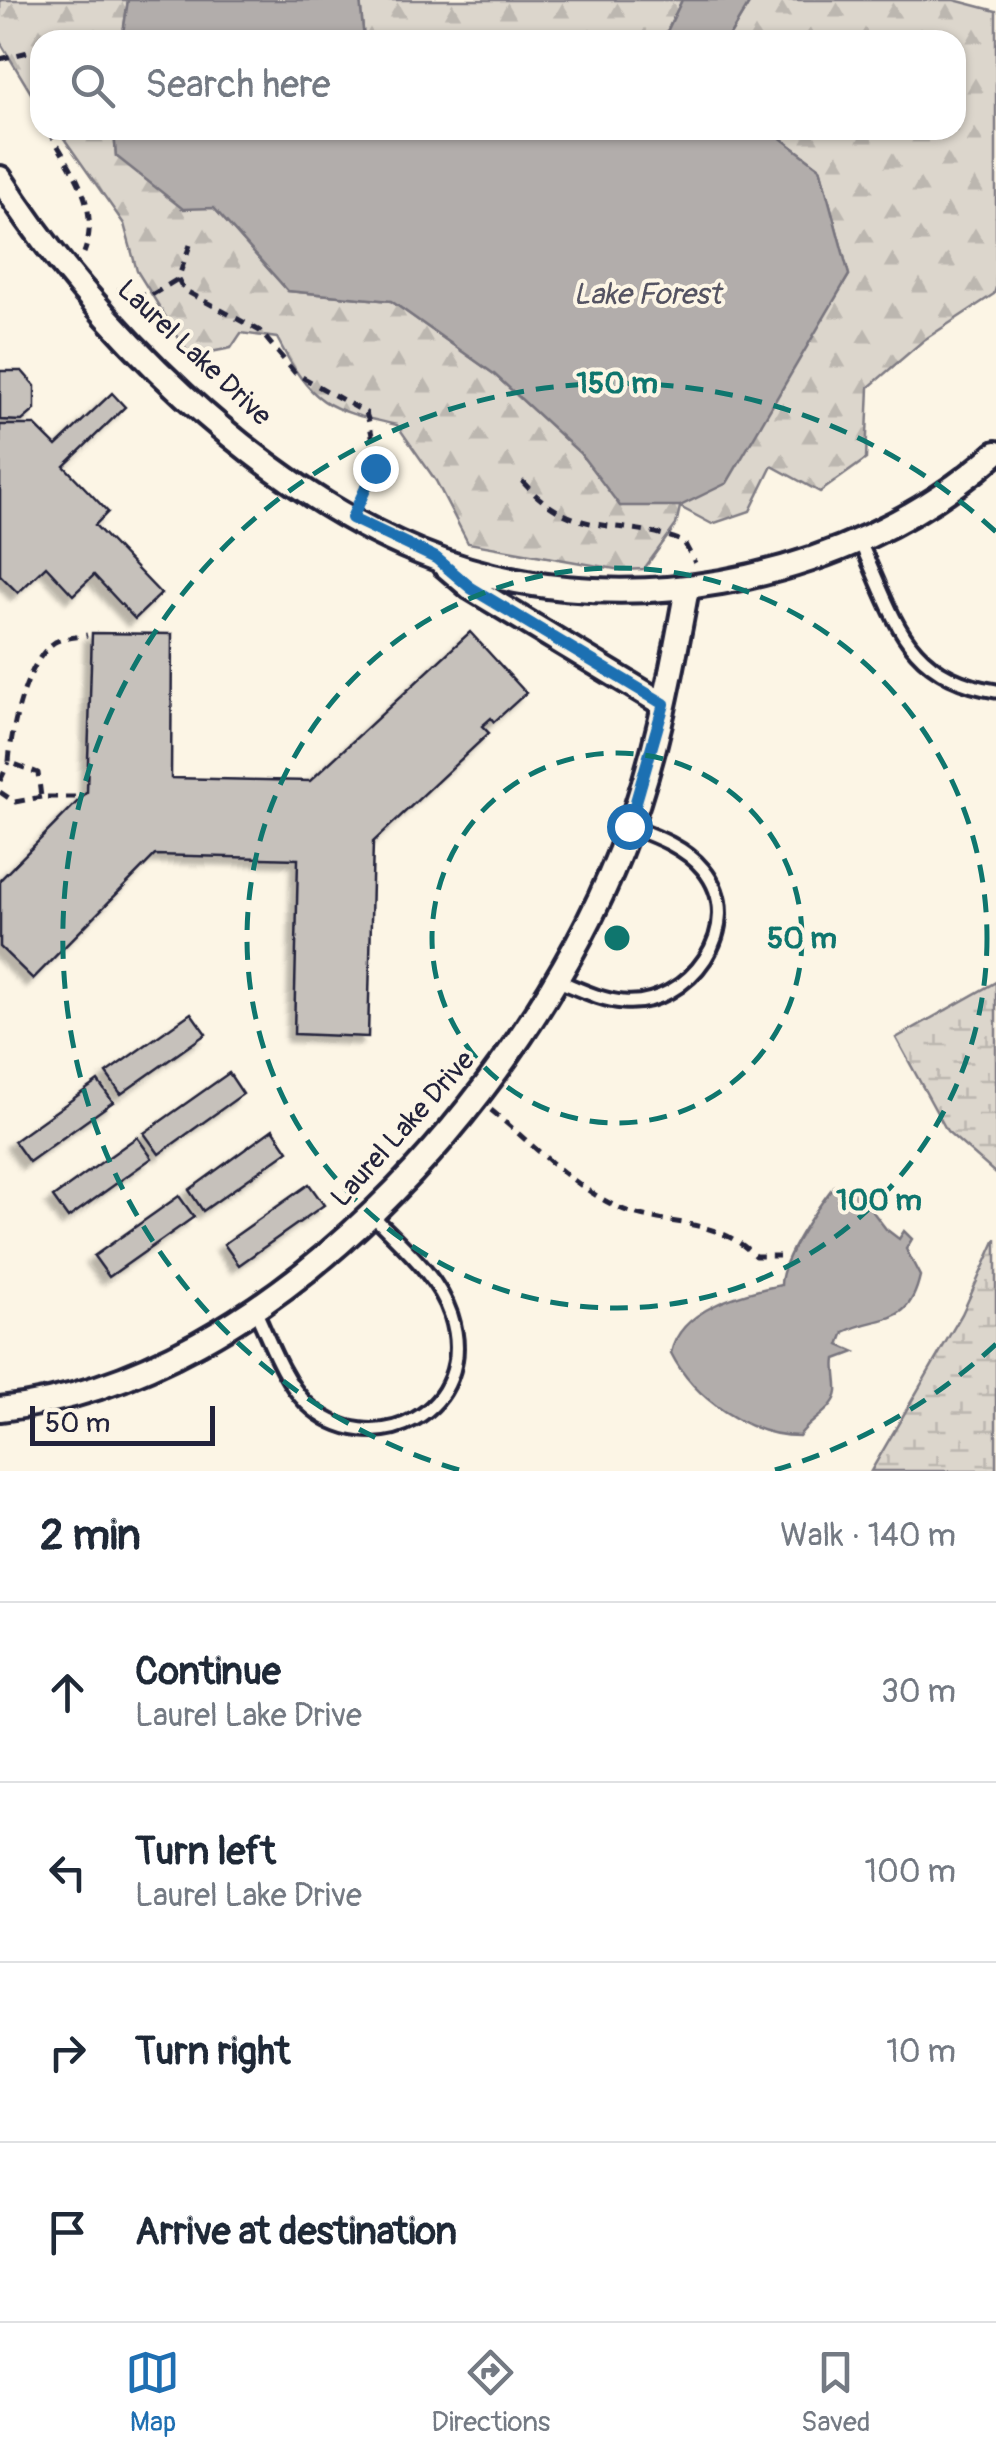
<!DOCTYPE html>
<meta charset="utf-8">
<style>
:root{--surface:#fff;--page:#f2f2f3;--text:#1f2937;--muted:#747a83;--line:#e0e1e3;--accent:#1f6fb2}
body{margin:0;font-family:Pangolin,sans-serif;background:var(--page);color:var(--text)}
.scale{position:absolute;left:30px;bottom:25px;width:185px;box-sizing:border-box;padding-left:10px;border:5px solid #22223b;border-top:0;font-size:28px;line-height:35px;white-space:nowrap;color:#22223b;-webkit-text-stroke:8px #fcf5e5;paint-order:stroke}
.stop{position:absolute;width:30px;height:30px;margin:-22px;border:8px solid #1f6fb2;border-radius:50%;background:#fff}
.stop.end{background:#1f6fb2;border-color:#fff;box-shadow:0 2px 10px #0008}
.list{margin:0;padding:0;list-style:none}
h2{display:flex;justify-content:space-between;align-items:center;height:130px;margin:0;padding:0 40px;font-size:42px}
h2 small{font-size:32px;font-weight:400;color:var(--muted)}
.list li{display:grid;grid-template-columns:65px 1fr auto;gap:30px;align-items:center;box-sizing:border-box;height:180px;padding:0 40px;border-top:2px solid var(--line)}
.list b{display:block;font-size:38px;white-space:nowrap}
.list p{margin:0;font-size:32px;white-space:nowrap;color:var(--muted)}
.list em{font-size:32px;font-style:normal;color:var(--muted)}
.icon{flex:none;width:55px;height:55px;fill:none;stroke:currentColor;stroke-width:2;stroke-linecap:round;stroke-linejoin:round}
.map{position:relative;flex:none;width:996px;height:1471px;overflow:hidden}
.search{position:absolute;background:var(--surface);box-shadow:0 2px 8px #0004;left:30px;right:30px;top:30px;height:110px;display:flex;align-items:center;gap:25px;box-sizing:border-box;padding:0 35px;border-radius:30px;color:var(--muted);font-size:38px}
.sheet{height:850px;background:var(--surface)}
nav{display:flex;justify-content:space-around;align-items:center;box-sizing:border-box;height:140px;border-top:2px solid var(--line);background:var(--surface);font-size:28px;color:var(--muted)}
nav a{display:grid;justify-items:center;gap:5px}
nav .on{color:var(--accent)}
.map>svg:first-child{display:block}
</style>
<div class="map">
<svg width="996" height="1471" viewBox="0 0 996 1471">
<defs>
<pattern id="forest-firs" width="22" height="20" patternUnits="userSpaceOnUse" patternTransform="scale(2.5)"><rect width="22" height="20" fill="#dcd6cc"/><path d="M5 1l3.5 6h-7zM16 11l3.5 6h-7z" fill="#bcb7b0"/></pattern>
<pattern id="wetland-marsh" width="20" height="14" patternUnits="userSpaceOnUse" patternTransform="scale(2.5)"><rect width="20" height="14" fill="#dcd6cc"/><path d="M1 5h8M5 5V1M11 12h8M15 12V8" fill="none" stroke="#bcb7b0"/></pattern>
<filter id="shadow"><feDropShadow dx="-7" dy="7" stdDeviation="2.5" flood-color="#0004"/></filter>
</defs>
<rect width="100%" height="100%" fill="#fcf5e5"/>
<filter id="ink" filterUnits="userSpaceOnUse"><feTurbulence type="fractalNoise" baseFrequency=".01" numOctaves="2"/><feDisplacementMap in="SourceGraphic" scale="20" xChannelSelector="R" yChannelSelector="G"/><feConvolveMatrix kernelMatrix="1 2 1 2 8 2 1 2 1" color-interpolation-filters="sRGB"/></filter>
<g filter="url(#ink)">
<path fill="url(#forest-firs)" stroke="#7f7c84" stroke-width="2.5" d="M0,0H128L122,40H40V108L0,42Z
M360,0H682L663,40H364Z
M751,0H954L996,11V288L994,294L924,340L869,387L866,459L820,492L772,466L750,511L712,524L680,507L676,525L644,569L621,570L468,543L436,481L397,425C326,409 312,405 277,338L241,333L231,348L190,356L137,271L124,224L58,130H114L116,156L214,208L288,291L391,301L494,374L580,453L621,506L807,344L849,275L820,168L770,130H956V40H727Z"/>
<path fill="url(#wetland-marsh)" stroke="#7f7c84" stroke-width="2.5" d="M996,982V1174L947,1131L896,1038Z
M996,1239V1471H871L962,1314Z"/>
<path fill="#b2adab" stroke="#78757e" stroke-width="2.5" d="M128,0H360L364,40H122Z
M682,0H751L727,40H663Z
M114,130H770L820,168L849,275L727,483L680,506H620L580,453L494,374L391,301L288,291L214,208L183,209L116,156Z
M834,1186L857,1191L886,1229L899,1239L904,1231L912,1239L906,1249L920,1276C908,1329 882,1313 844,1332L839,1345L855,1352L836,1359C834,1370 838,1382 837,1392C835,1410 808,1421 799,1436C749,1436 694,1399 671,1353C680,1309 741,1293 781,1285C781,1259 817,1208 834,1186Z"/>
<path fill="#c6c1bb" stroke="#22223b" stroke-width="2.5" filter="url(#shadow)" d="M0,371H22L35,386V410L22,421L0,420Z
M112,393L125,407L64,466L108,512L95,525L161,594L135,619L94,575L73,595L46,566L18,593L0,575V425H35L56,446Z
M470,632L526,693L494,722L491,718L482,726L489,733L373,842L368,1037L294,1034L298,859L155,855L33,979L0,947V880L87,792L92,633L172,634L171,778L310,781Z
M191,1013L206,1034L121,1094L106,1073Z
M229,1073L243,1094L159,1154L144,1133Z
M98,1081L113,1102L29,1162L14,1141Z
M273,1129L288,1151L203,1211L189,1190Z
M137,1137L152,1158L68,1218L53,1197Z
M309,1184L324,1205L239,1265L224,1244Z
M179,1196L194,1217L109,1277L94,1256Z"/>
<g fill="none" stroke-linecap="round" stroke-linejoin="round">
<g stroke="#22223b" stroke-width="19">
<path id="lane" d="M859,540C895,616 903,677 996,691
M556,980C577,988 600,1000 623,1002C688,1008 750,925 703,869C685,847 655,836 629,826
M254,1308C269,1339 282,1378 306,1403C372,1467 482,1411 451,1315C438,1275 399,1243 370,1213"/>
</g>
<g stroke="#22223b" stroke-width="30">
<path id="street" d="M0,178C94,325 256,485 419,552C606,630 846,587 996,453
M443,564L471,588L663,704
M0,1409C272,1380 523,1093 620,852C654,768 671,677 687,588"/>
</g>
<path stroke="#22223b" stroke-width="5" stroke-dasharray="10 8" stroke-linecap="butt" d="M0,59L28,52L40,58
M49,130C70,170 102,205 84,253
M190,245L178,279L184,290L260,331L295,373L366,413C378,448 375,468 360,501
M117,290L150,296L178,279
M522,481C577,543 618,515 684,542L695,563
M0,781L9,762
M0,792L15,802L41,797
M75,797H41L38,773L9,762C11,730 26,661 55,642C63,638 78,637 87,635
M491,1110C530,1142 568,1182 613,1205C661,1229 714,1214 755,1256H779"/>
<use href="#lane" stroke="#fcf5e5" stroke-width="11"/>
<use href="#street" stroke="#fcf5e5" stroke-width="22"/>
</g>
</g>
<g fill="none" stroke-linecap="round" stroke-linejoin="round" filter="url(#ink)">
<path stroke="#1f6fb2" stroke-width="12" d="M375,468L352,518L436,558L471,588L664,704L629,826"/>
</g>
<g fill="none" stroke="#0f766e" stroke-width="5" stroke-dasharray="18 12">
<circle cx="617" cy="938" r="185"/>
<circle cx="617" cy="938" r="370"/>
<path d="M996 1344A555 555 0 0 1 775 1470M459 1470A555 555 0 1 1 996 532"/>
</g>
<g text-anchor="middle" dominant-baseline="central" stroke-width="8" stroke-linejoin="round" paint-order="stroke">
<g font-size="28" fill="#22223b" stroke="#fcf5e5">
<text transform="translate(194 353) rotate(43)">Laurel Lake Drive</text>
<text transform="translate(403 1129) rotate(-48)">Laurel Lake Drive</text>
</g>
<g font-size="30" font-style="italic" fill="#545362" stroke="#fcf5e5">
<text x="647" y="294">Lake Forest</text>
</g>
</g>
<circle cx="617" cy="938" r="15" fill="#0f766e" stroke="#fcf5e5" stroke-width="5"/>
<g font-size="30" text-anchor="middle" font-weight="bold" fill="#0f766e" stroke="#fcf5e5" stroke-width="8" stroke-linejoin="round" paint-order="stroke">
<text x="617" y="393">150 m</text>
<text x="802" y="948">50 m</text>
<text x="879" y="1210">100 m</text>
</g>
</svg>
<div class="scale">50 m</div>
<div class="stop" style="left:629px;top:826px"></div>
<div class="stop end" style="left:375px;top:468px"></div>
<div class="search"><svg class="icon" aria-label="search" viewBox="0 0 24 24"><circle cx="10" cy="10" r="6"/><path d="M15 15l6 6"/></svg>Search here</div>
</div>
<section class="sheet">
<h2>2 min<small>Walk · 140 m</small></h2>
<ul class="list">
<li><svg class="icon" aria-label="ahead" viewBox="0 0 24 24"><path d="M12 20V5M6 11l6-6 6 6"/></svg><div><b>Continue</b><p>Laurel Lake Drive</p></div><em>30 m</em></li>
<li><svg class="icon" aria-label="left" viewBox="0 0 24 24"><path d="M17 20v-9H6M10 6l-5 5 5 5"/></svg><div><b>Turn left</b><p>Laurel Lake Drive</p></div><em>100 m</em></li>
<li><svg class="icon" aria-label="right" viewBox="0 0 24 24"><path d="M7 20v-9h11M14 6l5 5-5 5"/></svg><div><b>Turn right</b></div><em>10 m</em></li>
<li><svg class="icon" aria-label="arrive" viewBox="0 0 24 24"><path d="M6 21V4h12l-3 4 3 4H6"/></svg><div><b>Arrive at destination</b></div></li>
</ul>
</section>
<nav>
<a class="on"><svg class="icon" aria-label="map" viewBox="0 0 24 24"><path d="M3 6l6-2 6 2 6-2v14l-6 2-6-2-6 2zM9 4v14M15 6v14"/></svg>Map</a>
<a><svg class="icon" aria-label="directions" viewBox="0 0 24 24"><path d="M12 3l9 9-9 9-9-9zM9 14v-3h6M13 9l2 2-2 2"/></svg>Directions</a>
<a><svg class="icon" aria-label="saved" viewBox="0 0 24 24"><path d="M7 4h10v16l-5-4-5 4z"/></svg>Saved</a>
</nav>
